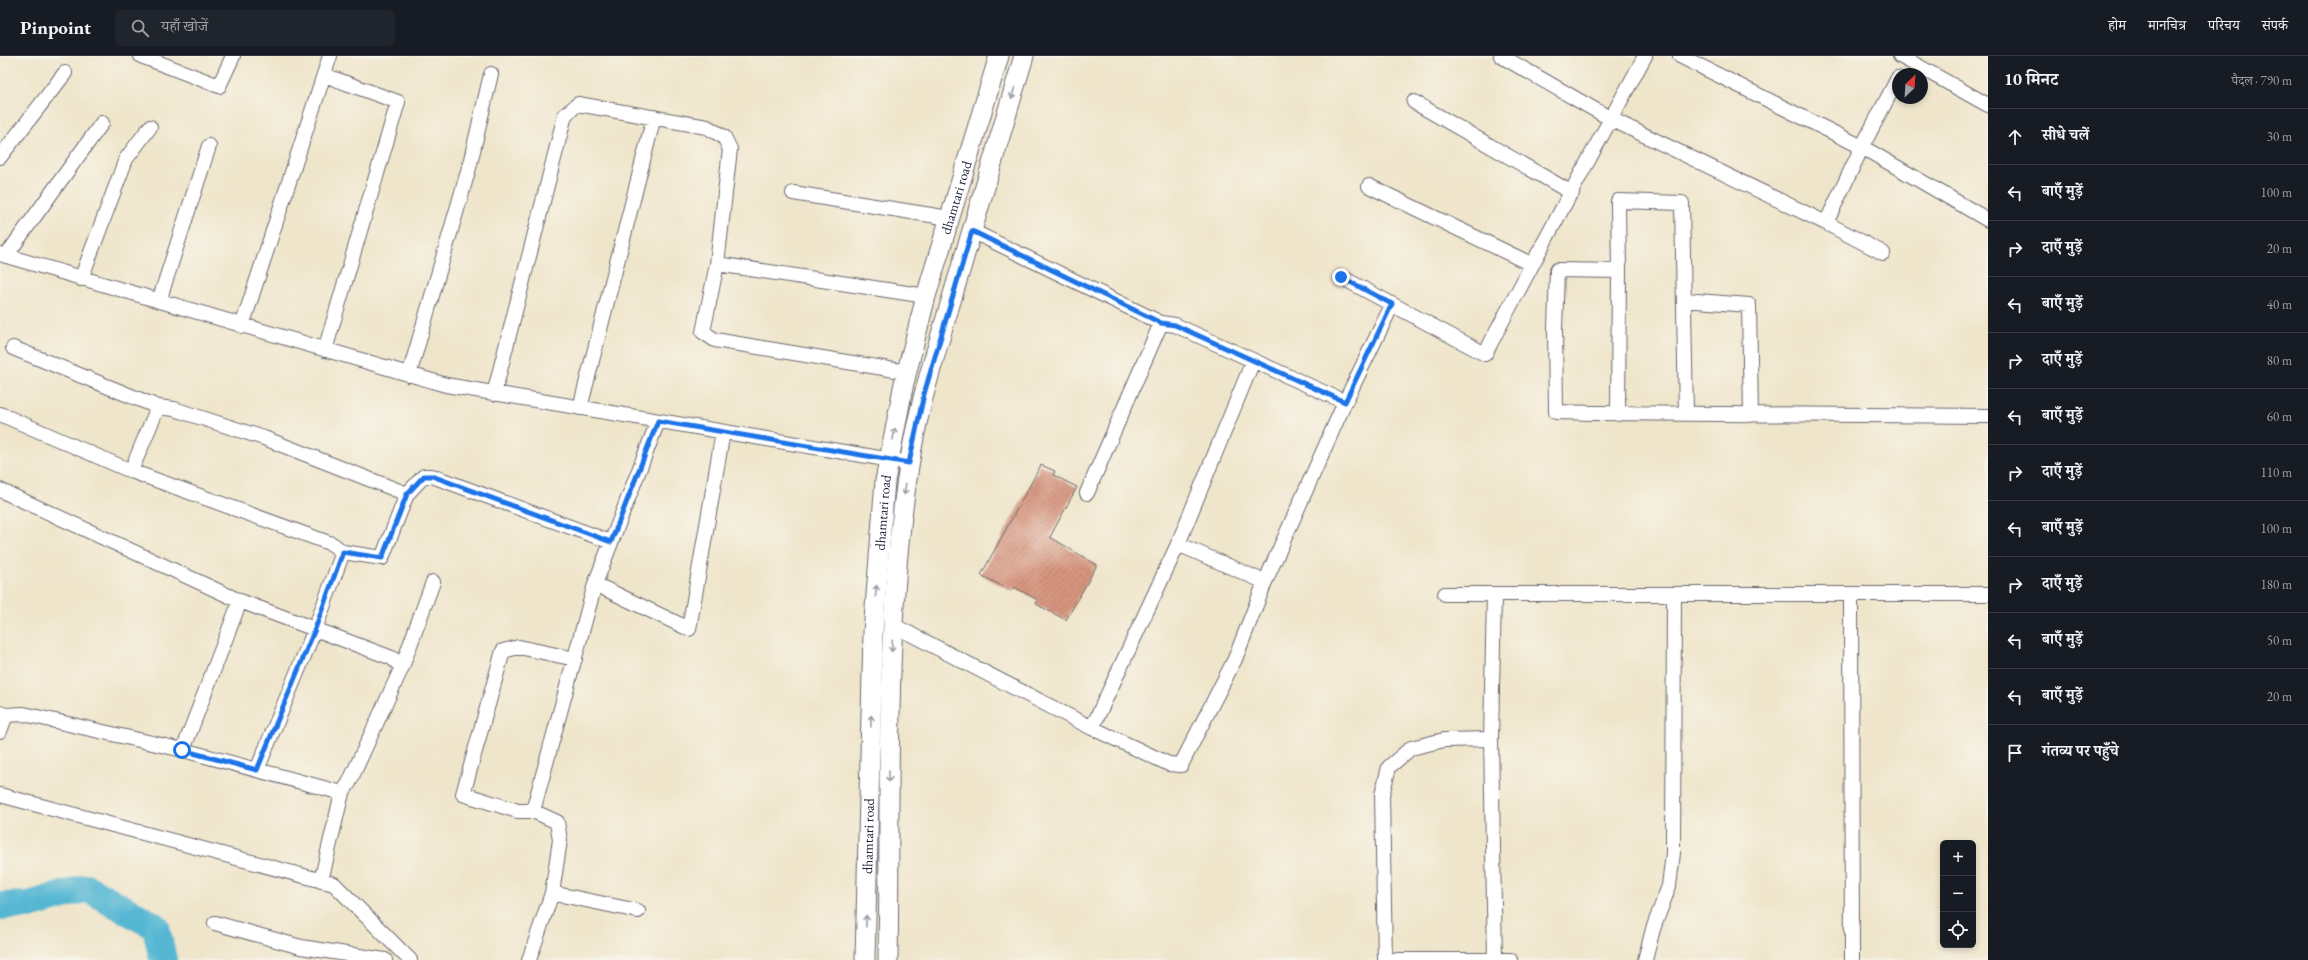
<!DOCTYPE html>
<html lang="hi">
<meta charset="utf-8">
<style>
:root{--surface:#171b24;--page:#20242c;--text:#f1f3f6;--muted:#9ea1a6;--line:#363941}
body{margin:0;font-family:"EB Garamond","Noto Serif Devanagari",serif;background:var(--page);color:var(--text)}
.controls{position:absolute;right:12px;bottom:12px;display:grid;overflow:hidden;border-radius:6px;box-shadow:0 2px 6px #0003}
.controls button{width:36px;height:36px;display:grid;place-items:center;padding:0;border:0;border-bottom:1px solid var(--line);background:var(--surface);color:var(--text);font:20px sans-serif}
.compass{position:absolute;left:1892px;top:12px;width:36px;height:36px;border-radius:50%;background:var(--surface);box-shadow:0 2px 6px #0003;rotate:25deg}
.stop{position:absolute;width:12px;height:12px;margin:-9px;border:3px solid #1a73e8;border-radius:50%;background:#fff}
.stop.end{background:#1a73e8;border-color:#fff;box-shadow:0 1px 4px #0008}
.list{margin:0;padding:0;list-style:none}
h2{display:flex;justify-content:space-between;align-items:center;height:52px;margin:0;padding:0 16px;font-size:17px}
h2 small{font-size:13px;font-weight:400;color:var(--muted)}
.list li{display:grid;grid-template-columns:26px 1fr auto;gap:12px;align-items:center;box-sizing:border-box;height:56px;padding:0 16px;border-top:1px solid var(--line)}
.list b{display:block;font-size:15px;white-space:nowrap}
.list em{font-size:13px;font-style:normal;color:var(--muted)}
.icon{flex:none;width:22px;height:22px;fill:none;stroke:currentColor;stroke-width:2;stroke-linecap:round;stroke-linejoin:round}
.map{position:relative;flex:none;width:1988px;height:904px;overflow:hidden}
header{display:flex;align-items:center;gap:24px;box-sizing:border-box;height:56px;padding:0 20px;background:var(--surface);border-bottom:1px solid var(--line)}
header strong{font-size:19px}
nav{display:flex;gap:22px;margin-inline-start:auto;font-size:14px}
.search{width:280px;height:36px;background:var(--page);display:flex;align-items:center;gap:10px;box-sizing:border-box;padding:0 14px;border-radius:6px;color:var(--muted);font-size:15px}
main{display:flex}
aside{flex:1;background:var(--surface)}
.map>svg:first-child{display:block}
</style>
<header>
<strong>Pinpoint</strong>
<div class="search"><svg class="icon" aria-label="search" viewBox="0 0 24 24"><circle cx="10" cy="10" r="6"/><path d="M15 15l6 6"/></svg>यहाँ खोजें</div>
<nav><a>होम</a><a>मानचित्र</a><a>परिचय</a><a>संपर्क</a></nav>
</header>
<main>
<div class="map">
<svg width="1988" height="904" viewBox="0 0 1988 904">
<defs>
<pattern id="building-hatch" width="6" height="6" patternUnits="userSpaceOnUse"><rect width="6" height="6" fill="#d7957f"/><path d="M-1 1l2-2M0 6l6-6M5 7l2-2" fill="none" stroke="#ae7969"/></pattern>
</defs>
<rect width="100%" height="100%" fill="#f7f3e8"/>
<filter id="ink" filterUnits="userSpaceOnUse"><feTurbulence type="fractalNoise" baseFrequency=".025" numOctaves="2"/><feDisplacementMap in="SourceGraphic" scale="8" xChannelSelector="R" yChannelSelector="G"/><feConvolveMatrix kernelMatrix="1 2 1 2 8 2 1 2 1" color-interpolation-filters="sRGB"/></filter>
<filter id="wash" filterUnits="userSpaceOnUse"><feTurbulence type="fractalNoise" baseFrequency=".012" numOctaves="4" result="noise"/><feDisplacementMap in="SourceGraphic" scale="16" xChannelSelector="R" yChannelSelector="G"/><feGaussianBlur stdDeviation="0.9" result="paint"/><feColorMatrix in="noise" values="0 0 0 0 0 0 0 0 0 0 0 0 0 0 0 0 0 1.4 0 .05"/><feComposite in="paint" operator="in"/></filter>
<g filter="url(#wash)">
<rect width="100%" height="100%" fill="#efe5ca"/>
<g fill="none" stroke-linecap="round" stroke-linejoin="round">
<path stroke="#55b7d3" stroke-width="28" d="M0,850L29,849L87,832L156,871L163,904"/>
</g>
<g id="blocks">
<path fill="url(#building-hatch)" d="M1041,409L1055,415L1053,419L1077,431L1050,481L1097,509L1066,564L1036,548L1038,544L1014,531L1011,535L981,519Z"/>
</g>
</g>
<g filter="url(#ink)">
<use href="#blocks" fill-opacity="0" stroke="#6a666d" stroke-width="1"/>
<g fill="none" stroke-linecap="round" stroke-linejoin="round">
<g stroke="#6a666d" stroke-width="16">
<path id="minor" d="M141,0L219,30L233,0
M1501,0L1611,63L1826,167L1862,91L1898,22
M1680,0L1862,91L1988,164
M1900,0L1988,49
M324,19L398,46L325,294
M1414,46L1572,137
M0,101L65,17
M1369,130L1531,208
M793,137L943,161L949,164
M1826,167L1883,197
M972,175L1161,267L1175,269L1345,346
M0,198L446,329L909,407
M6,200L102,67
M717,208L926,240
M1341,221L1485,298C1537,198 1591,99 1645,0
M81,223L126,103L150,71
M1684,244L1749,249L1751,359
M159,245L209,90
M242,270L330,0
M13,292L158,351L174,353L264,382L407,438
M409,319L469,112L491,18
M494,338L565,59L578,48L707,71L724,81L730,93L717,208L703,276L715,284L907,316
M580,352L654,61
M0,358L131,415L332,488L343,496L382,502L407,438L424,420H432L611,486
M1618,358L1619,215
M1686,358L1682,147L1618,145L1619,215L1557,214L1555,273L1556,356L1594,357L1988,360
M131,415L158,351
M0,434L240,545L392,602L402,611L349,727L342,737L321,825
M1087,437L1161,267
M1178,488L1265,526
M595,528L689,573L723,376
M1445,538H1988
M1851,538L1852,904
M893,569L1092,672L1169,708L1181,709L1235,603L1265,526L1345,346L1392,249
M575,603L519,591L503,595L463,738L518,755H533L557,766L560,784L552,837L638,855
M402,611L433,526
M0,657L6,659L24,658L183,694L342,737
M1092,672L1178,488L1253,305
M0,675L6,659
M1491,683L1444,684L1411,692L1389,711L1382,739L1385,904H1495L1491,683L1494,538
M183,694L240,545
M257,714L315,573L343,496
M0,739L334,828L410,904
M533,755L595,528L658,365
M215,867L301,891L385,904
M529,904L552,837
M1495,904H1510
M1645,904L1653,873L1669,830L1673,797L1674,538"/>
</g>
<g stroke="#6a666d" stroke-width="21">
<g id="secondary">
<path id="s1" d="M865,904L873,577L885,425L904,327L926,240L999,0"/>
<path d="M888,904C891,739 883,573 909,410C918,350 937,293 954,235C977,157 1001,78 1024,0"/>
</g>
</g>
<use href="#minor" stroke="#fff" stroke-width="14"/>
<use href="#secondary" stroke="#fff" stroke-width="19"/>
</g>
<defs><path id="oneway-shaft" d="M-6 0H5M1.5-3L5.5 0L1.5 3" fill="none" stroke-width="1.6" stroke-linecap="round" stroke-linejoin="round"/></defs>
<g stroke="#9c9ca7">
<use href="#oneway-shaft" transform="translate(1013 37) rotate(107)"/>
<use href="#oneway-shaft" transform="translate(894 378) rotate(-79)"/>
<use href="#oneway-shaft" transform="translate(905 433) rotate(98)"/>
<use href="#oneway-shaft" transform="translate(876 535) rotate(-85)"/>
<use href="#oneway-shaft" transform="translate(892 590) rotate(93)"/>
<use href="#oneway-shaft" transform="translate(871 665) rotate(-89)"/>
<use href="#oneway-shaft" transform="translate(889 720) rotate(90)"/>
<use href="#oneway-shaft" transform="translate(866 865) rotate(-89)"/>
</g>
</g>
<g fill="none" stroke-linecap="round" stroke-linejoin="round" filter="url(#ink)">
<path stroke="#1a73e8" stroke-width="5" d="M182,694L257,714L315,573L343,496L382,502L407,438L424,420H432L611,486L658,365L909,407L924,338L972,175L1161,267L1175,269L1345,346L1392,248L1341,221"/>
</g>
<g text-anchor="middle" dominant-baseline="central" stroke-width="3" stroke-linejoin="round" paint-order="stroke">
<g font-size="14" fill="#22223b" stroke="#f7f3e8">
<text stroke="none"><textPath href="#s1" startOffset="772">dhamtari road</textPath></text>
<text stroke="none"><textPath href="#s1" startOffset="448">dhamtari road</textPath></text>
<text stroke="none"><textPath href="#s1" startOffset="124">dhamtari road</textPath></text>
</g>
</g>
</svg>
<div class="controls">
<button>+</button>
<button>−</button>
<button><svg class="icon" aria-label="locate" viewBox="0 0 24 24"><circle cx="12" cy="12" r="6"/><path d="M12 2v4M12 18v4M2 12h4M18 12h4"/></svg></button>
</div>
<svg class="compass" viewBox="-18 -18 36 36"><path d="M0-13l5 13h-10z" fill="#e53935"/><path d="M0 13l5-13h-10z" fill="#9ea1a6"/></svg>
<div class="stop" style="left:182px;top:694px"></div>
<div class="stop end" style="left:1341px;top:221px"></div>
</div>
<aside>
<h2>10 मिनट<small>पैदल · 790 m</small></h2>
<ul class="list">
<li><svg class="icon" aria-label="ahead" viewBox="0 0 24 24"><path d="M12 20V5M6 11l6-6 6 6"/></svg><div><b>सीधे चलें</b></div><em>30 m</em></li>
<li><svg class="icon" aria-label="left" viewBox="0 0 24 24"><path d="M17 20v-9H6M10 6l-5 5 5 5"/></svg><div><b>बाएँ मुड़ें</b></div><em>100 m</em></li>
<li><svg class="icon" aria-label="right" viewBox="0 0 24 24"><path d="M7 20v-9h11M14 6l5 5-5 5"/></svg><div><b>दाएँ मुड़ें</b></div><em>20 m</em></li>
<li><svg class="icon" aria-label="left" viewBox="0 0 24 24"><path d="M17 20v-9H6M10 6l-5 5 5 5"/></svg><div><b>बाएँ मुड़ें</b></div><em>40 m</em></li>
<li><svg class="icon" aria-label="right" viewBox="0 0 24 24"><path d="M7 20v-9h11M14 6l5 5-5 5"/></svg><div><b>दाएँ मुड़ें</b></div><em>80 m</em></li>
<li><svg class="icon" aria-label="left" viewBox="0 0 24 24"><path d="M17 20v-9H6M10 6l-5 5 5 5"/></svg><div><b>बाएँ मुड़ें</b></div><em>60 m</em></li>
<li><svg class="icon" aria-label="right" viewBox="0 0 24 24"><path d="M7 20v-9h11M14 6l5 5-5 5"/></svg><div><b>दाएँ मुड़ें</b></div><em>110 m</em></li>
<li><svg class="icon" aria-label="left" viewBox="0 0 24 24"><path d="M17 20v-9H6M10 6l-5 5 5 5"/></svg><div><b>बाएँ मुड़ें</b></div><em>100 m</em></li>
<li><svg class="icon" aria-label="right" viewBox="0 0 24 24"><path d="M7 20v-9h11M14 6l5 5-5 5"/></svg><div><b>दाएँ मुड़ें</b></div><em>180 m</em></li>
<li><svg class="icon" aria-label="left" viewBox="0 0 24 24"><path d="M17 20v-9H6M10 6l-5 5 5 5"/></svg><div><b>बाएँ मुड़ें</b></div><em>50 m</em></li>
<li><svg class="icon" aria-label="left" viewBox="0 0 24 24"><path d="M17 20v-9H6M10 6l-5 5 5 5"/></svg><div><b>बाएँ मुड़ें</b></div><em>20 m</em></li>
<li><svg class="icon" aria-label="arrive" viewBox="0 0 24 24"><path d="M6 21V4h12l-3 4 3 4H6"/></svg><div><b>गंतव्य पर पहुँचे</b></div></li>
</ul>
</aside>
</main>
